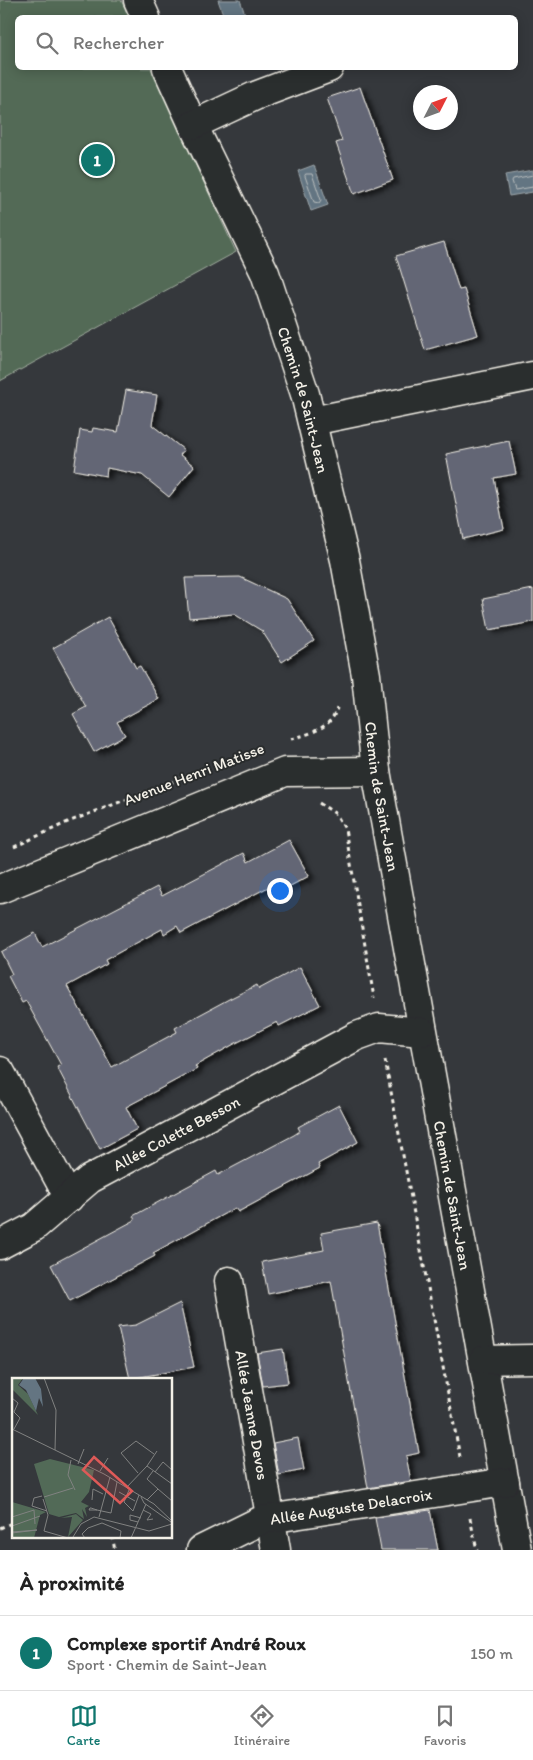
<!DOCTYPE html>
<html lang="fr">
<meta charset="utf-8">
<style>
:root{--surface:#fff;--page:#f6f6f6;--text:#222;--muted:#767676;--line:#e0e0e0;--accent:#0f766e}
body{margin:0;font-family:Itim,sans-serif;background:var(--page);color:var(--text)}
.compass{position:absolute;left:413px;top:85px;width:45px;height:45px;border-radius:50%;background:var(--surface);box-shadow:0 2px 12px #0003;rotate:48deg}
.you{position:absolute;left:279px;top:890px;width:18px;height:18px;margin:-12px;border:4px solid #fff;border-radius:50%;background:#1a73e8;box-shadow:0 0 0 8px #1a73e833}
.badge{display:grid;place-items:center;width:32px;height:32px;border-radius:50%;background:var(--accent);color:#fff;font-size:16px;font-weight:700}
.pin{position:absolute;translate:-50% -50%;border:2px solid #fff;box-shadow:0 1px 5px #0006}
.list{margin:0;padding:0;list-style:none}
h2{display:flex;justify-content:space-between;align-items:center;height:65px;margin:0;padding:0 20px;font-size:21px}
h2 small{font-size:16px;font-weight:400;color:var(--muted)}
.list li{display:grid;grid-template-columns:32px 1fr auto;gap:15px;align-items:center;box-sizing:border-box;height:75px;padding:0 20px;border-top:1px solid var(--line)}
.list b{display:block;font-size:19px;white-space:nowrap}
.list p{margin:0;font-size:16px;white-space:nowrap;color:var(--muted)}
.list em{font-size:16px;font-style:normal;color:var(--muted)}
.icon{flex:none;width:28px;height:28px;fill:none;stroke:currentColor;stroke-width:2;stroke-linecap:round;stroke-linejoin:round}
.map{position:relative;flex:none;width:533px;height:1550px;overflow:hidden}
.search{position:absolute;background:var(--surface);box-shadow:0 2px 12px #0003;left:15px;right:15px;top:15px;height:55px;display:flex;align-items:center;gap:12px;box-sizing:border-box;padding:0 18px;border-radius:8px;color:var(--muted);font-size:19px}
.sheet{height:140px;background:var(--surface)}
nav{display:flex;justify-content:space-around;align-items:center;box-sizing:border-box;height:70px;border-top:1px solid var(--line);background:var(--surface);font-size:14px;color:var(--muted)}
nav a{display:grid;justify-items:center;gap:2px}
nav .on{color:var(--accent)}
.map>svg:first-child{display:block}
</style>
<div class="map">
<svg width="533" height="1550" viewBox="0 0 533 1550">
<defs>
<filter id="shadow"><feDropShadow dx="5.5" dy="3" stdDeviation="2.5" flood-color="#0009"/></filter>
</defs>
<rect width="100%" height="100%" fill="#35383c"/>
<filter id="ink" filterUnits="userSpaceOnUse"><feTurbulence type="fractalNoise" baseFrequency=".02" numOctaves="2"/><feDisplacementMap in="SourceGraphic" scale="10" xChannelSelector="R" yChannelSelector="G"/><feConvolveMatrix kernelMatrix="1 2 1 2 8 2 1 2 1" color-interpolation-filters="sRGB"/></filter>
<g filter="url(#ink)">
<path fill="#526a57" stroke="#a3aea0" d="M0,0H121L129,17L18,18V68H151L236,252L0,381Z"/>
<path fill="#647582" stroke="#9ea7ab" d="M218,0H240L246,17H224Z
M314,165L328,205L311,211L298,171Z
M533,170V192L509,196L505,175Z"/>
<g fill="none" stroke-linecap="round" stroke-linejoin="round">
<path stroke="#babfbf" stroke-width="1" d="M306,174H312L321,200L319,203L314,202L305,176Z
M533,175L513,179L512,181L515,190L533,187"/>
</g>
<path fill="#636675" stroke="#f4f1e8" filter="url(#shadow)" d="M360,87L393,180L354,194L336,143L342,141L327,98Z
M444,242L459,290L464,289L478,335L425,350L396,256Z
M126,390L157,395L152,425L184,450L180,455L194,466L169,497L142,475L107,468L106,476L74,470L80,430L92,432L93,428L118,432Z
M509,441L516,474L494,478L504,529L463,539L446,454Z
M240,577L287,599L314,641L282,662L262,631L234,614L189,618L185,578Z
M533,589V622L489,630L483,599Z
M108,617L136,668L140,666L159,699L117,722L125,735L94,752L73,714L86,707L53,648Z
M289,840L309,876L281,891L276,883L181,933L177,926L164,934L162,929L105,960L107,964L67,986L112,1067L177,1032L175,1028L229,999L257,985L259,989L300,967L320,1005L279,1026L277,1022L236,1043L195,1066L197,1069L126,1107L137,1129L100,1149L57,1067L61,1065L26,1001L22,1003L8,976L12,974L1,952L35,933L42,947L157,887L162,896L244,853L248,862Z
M339,1105L358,1142L318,1164L320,1168L238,1212L235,1208L153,1253L155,1256L70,1301L51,1265L135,1220L133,1216L175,1193L216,1171L218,1175L294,1135L300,1131L298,1127Z
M377,1223L419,1453L406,1456L411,1481L368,1488L331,1281L268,1294L262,1262L324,1250L321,1233Z
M180,1303L194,1367L130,1379L118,1327L136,1325Z
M283,1349L288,1383L263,1386L257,1353Z
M298,1438L304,1470L279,1475L273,1443Z
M430,1510L438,1550H381L375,1518Z"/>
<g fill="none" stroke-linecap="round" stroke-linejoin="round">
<g stroke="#f4f1e8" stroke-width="31">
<g id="minor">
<path d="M138,0L146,18"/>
<path id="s1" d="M167,68L193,125L265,273L305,394L345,560L366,675L376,771L517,1550"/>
<path d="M193,125L255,96L329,68"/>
<path d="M312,421L533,376"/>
<path d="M0,889L285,772L376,771"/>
<path d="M0,1071L69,1198"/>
<path id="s2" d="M0,1245L34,1227L90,1179L357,1036L379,1028L422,1032"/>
<path id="s3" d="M229,1281L276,1550"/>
<path d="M483,1360L533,1359"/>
<path id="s4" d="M201,1550L262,1520L505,1482"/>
</g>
</g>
<path stroke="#f4f1e8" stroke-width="3" stroke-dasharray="4 4" stroke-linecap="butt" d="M291,739C309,734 332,728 337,708
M319,803L336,814L345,829L374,998
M14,847L68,822L198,772
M385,1060L460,1457
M470,1518L477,1550
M0,1528L14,1522
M112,1536L115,1550"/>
<use href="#minor" stroke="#2a2d2e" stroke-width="28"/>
</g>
</g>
<g text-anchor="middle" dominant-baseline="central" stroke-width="4" stroke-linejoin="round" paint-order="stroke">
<g font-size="16" fill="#f4f1e8" stroke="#2a2d2e">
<text stroke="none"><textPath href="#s1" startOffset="360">Chemin de Saint-Jean</textPath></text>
<text transform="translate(194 774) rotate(-21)">Avenue Henri Matisse</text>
<text stroke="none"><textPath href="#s1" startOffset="765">Chemin de Saint-Jean</textPath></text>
<text stroke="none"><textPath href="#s2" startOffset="210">Allée Colette Besson</textPath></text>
<text stroke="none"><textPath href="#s1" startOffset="1170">Chemin de Saint-Jean</textPath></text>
<text stroke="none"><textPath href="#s3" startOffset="136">Allée Jeanne Devos</textPath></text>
<text stroke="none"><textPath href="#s4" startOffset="158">Allée Auguste Delacroix</textPath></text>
</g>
</g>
<g transform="translate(12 1378)">
<rect width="160" height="160" fill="#35383c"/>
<path d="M0,0H11L6,7L16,16L26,37L0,11ZM38,81L82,92L77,114L69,124L77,128L73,130L75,139L70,131L72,141L64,135L47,139L37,136L22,86ZM0,124L34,134L28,137L22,160H0ZM64,136L71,142L56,159L60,139L49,140Z" fill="#526a57"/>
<path d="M12,0H23L29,11L31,29L27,20L24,33L14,12L7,7Z" fill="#647582"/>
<path fill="none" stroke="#818281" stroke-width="1" d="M32,0L44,32L43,72M0,20L6,25L2,34L8,40L2,51M0,51L92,96L142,126L160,143M59,82L56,97L63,112M66,86L72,71M135,88L145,73M88,93L96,80M143,94L151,84L160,92M126,95L109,75L124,63L142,76M114,110L135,88L160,106M146,111L160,123M117,112L112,124L121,133L127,117M107,114L123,123M30,118L22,120L20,128L35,133M32,119L61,110M129,119L132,125L159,144M31,121L36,137L32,153L56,160M80,122L81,111L91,116M135,122L146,111L135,101L141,93M78,130H79L85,132H77ZM85,132L99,135L105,104M131,132L139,136L135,142L141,141M0,139L22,132L23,146M87,139L98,99M126,144L118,142V137L129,140M0,148L28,138M0,154L25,152L0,155M61,159L69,146L82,139L137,153L160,146M73,160L70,156L76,150L90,145L109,153L108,160M119,160L134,126"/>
<path fill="#de5a58" fill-opacity="0.15" stroke="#de5a58" stroke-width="2.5" d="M82,79L120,113L108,125L71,92Z"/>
<rect width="160" height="160" fill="none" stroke="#f4f1e8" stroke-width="2.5"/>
</g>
</svg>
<svg class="compass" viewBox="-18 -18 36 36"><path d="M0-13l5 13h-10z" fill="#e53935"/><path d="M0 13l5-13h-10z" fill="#767676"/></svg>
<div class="you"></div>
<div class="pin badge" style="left:97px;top:160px">1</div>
<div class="search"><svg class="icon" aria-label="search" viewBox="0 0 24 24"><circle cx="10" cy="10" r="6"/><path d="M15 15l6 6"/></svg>Rechercher</div>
</div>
<section class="sheet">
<h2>À proximité<small></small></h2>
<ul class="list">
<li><span class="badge">1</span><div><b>Complexe sportif André Roux</b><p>Sport · Chemin de Saint-Jean</p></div><em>150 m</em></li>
</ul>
</section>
<nav>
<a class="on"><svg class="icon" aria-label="map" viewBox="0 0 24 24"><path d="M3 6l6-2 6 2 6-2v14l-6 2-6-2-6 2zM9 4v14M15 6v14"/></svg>Carte</a>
<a><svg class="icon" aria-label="directions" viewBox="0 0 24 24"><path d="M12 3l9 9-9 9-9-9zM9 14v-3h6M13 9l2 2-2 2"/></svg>Itinéraire</a>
<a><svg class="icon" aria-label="saved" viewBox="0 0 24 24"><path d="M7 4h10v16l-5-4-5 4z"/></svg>Favoris</a>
</nav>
